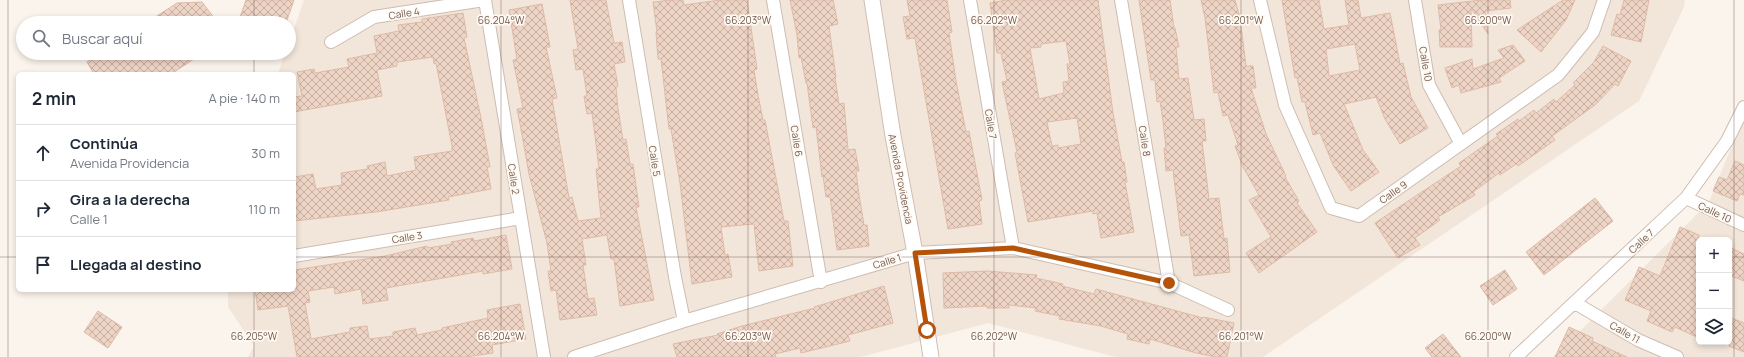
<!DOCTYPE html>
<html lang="es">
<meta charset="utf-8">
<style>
:root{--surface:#fff;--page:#f2f2f3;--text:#1f2937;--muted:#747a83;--line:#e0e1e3}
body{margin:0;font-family:Manrope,sans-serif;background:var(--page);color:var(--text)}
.controls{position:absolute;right:12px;bottom:12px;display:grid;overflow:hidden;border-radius:6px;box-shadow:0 2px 6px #0003}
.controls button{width:36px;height:36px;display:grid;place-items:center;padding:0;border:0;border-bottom:1px solid var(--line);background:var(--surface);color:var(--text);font:20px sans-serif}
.stop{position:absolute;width:12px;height:12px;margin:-9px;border:3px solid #b45309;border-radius:50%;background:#fff}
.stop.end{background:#b45309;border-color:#fff;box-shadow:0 1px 4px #0008}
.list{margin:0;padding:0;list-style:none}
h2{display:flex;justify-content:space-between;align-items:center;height:52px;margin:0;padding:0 16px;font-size:17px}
h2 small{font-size:13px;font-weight:400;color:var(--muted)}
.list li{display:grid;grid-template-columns:26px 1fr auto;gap:12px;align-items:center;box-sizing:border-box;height:56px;padding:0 16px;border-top:1px solid var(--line)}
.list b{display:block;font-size:15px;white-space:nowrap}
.list p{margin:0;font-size:13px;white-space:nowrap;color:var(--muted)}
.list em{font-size:13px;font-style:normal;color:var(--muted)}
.icon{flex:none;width:22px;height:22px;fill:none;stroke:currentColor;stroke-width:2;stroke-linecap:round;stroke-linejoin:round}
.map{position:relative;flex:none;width:1744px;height:357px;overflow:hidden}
.search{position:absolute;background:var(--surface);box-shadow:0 2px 6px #0003;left:16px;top:16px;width:280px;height:44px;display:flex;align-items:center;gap:10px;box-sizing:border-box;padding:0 14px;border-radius:22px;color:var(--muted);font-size:15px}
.panel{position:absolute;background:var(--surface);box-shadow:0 2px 6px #0003;left:16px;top:72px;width:280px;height:220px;border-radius:6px}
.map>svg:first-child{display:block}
</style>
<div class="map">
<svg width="1744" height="357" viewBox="0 0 1744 357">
<defs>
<pattern id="building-cross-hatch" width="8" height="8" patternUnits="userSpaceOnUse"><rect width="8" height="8" fill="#eed4c5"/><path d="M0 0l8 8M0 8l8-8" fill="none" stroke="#c5afa2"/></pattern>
</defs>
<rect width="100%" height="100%" fill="#fbf4ec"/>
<path fill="#f2e6da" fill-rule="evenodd" d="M304,0H1685L1684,7L1639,101L1263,357H1115L988,323L861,357H248L254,346L228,307V290H294V74H278L285,53H289V43Z
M1744,116V357H1554L1709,202ZM1699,240H1729V342H1699Z"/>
<path fill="url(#building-cross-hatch)" stroke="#dfbaa7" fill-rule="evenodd" d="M246,0H294L286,23H238Z
M570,0H606L614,43L622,42L625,62L614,64L618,86L616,87L618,109L623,140L626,139L630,164H633L639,207H636L654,300L620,306L614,259H611L607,235L582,239L586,265H583L588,299L594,298L597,315L560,320L556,290L551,291L548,271H551L547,243L529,174L521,129L517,109L523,108L513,60L517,59L509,10L542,4L550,47H546L557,98L552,99L569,198L572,197L578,221L601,218L596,169H599L596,144L592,113L587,114L584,96H587L583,69L576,70L573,50L578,49Z
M672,0H683L684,5L720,0H747L757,69L754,70L758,95L763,120H765L784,221H788L793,266L759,271L754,224L721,227L725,255L728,254L732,277L692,284L680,183L671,129H669L661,59H658L656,32H657L653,2Z
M790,0H833L838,24L829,26L836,78H835L839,104L844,103L848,150L855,149L859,171H856L859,195L864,225H867L869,246L837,250L830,197H826L823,176L822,177L816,127L813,128L807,83H806L801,57L799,58L797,35Z
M907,0H947L952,32L949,33L956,81L966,132L969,131L982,200L979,201L982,224L948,229L915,38L907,39L903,17L910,16Z
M1006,0H1098L1113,113L1122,162H1124L1127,182H1125L1134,232L1101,238L1097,213L1093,214V211L1028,222L1015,153L1017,152L1002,82L1007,81L1001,53H997L990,3ZM1066,41L1070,64H1067L1069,81L1063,82L1064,93L1039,99L1030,48L1041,47V44ZM1077,118L1081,144L1058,148V145L1052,146L1047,122Z
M1139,0H1170L1174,28H1175L1179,47H1176L1179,79L1188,78L1194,120L1204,119L1206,141H1202L1209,199L1219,198L1224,239L1227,238L1230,272L1194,276L1189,235L1181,236L1173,170L1166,171L1164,148H1166L1163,121L1160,101L1157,102L1155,80H1151Z
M1201,0H1235L1240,18L1246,66H1253L1256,88H1251L1266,134L1286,176L1285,177L1299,201L1297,203L1317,232L1259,273L1246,253L1271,237L1249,200L1259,195L1243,167L1235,146L1238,145L1228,115L1223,116L1218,92L1214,93L1205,18Z
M1282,0H1319L1324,29L1349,25L1345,0H1358L1361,18L1390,13L1400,64L1403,63L1411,97L1428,128L1400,144L1385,119L1376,97L1344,104L1363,150L1379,172L1351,191L1333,165L1320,133L1313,135L1305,102H1302L1297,77L1295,78ZM1355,44L1360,70L1329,76L1326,49Z
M1481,0H1510L1511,8L1485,11L1488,34L1471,8L1472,47H1440L1439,30H1441L1438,5Z
M1563,0H1575L1566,20L1541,52L1517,30Z
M1624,0H1649L1641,42L1611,35L1617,14L1620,15Z
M202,2L218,23H146L177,3Z
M463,13L467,37L464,38L481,118L490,167H487L491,189L448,197L449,200L376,212L294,221V177L313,174L316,189L342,185L341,173L368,169L367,166L385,162L387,176L416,170L414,157L452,151V146L436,63L434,64L433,57L397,62V66L377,70L382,96L294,112V97L302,96L297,72L314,69L315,73L349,67L347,59L377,53L374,36L399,31L398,25L422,22V19Z
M1513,45L1525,61L1499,78L1501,82L1461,93L1459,85L1452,88L1445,68L1472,59L1473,69L1504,58L1498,50Z
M1603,46L1631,61L1618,86L1615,84L1595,105L1552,136L1555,140L1518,166L1516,164L1500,175L1499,173L1473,192L1475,195L1438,217L1440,220L1415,238L1420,245L1398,258L1375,223L1461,166L1459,163L1498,136L1496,134L1518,119L1519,121L1534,110L1536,113L1554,99L1556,102L1575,85L1573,83L1594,62Z
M100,53H203L171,74H94L87,62Z
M1735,161L1744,165V195L1740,194L1737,201L1713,191L1719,177L1727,180Z
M1595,198L1613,221L1544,275L1526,252Z
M1680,227L1699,235V338L1675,327L1672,332L1647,321L1651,311L1625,300L1639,267L1660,276Z
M506,235L512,269L483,274V271L386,288L388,300L363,304L361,289L335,294L334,287L308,291L310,302L305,303L311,339L350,332V328L367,326L369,339L393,336V332L415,328L417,335L442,330V328L488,318L487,310L520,304L526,339L492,345L493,353L466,357H297L288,306L258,310L255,290H294V270L385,256L427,246L428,248L452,244L451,242L473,238L474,241Z
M1729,247L1744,254V281L1729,275Z
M1505,270L1517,289L1493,305L1480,286Z
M987,271L1037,275L1036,278L1063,284L1062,286L1094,294L1096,289L1203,318V317L1234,323L1227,357H1216L1196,353L1150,339L1149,344L1127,339L1128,334L1101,326L1059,319L1060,316L1035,311L1036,308L1009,305V308H987V306L944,308L943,273Z
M884,286L893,323L848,335L850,341L801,353L800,348L775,354L776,357H677L673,344L718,335L717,334L742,326L815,308L814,307Z
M98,311L122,327L108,348L84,332Z
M1729,317L1744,323V352L1729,346Z
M1569,327L1593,338L1592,341L1627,357H1555Z
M1443,334L1461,357H1432L1425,348Z"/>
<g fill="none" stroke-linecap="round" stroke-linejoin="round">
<g stroke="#cdbcb2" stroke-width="14">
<path id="minor" d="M485,0L544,357
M629,0L675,277L684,321
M773,0L821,282
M970,0L1013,248
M1121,0L1169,283
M1260,0L1285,105L1331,208L1359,216L1558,75L1593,32L1604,0
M1415,0L1429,85L1461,144
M331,42L374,17L484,0
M1686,198L1744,225
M294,256L521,218
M1575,303L1638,340L1677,357
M574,357L684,321L915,253L1013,248L1169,283L1228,310
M1516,357L1686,198L1727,141L1744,107"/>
</g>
<g stroke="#cdbcb2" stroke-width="17">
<path id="tertiary" d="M872,0L893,136L915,253L931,357"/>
</g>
<use href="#minor" stroke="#fff" stroke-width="12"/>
<use href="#tertiary" stroke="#fff" stroke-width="15"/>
</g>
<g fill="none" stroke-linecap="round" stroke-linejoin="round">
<path stroke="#b45309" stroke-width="5" d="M927,330L915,253L1013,248L1169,283"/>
</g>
<path fill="none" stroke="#755b50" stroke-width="1" stroke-opacity="0.45" d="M8,0V357M254,0V23M501,0V357M748,0V357M994,0V357M1241,0V357M1488,0V357M1734,0V357M254,53V74M0,257H18M294,257H1699M1729,257H1744M254,290V357"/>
<g text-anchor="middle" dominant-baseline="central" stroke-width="3.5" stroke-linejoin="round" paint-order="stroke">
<g font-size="10" fill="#755b50" stroke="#fef9f2">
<text transform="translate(404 13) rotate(-9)">Calle 4</text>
<text transform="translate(1426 64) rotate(80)">Calle 10</text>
<text transform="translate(991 124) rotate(81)">Calle 7</text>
<text transform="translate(797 141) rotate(81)">Calle 6</text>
<text transform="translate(1145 141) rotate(81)">Calle 8</text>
<text transform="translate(655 161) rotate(81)">Calle 5</text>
<text transform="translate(514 179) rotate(81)">Calle 2</text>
<text transform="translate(901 179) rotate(79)">Avenida Providencia</text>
<text transform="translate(1393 192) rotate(-35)">Calle 9</text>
<text transform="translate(1715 212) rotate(25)">Calle 10</text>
<text transform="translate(407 237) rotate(-9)">Calle 3</text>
<text transform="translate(1641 241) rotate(-43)">Calle 7</text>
<text transform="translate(887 261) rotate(-17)">Calle 1</text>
<text transform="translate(1625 332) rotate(30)">Calle 11</text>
</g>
</g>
<g font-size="10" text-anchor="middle" fill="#755b50" stroke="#fef9f2" stroke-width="3.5" stroke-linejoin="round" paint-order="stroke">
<text x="501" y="24">66.204°W</text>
<text x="748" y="24">66.203°W</text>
<text x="994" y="24">66.202°W</text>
<text x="1241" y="24">66.201°W</text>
<text x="1488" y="24">66.200°W</text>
<text x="254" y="340">66.205°W</text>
<text x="501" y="340">66.204°W</text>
<text x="748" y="340">66.203°W</text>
<text x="994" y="340">66.202°W</text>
<text x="1241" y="340">66.201°W</text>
<text x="1488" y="340">66.200°W</text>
</g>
</svg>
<div class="controls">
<button>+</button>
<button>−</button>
<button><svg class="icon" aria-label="layers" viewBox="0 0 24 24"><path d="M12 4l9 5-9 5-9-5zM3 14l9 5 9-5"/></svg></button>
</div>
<div class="stop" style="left:927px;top:330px"></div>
<div class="stop end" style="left:1169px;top:283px"></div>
<div class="search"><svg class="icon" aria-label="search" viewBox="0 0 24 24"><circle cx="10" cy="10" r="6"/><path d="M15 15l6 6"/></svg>Buscar aquí</div>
<section class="panel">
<h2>2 min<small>A pie · 140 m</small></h2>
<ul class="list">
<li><svg class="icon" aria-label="ahead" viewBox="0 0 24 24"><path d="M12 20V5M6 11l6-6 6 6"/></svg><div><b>Continúa</b><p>Avenida Providencia</p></div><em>30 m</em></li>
<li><svg class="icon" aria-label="right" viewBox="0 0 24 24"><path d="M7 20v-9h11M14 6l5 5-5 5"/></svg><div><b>Gira a la derecha</b><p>Calle 1</p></div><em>110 m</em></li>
<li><svg class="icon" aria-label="arrive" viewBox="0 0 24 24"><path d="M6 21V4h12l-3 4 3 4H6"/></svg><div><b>Llegada al destino</b></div></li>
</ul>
</section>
</div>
